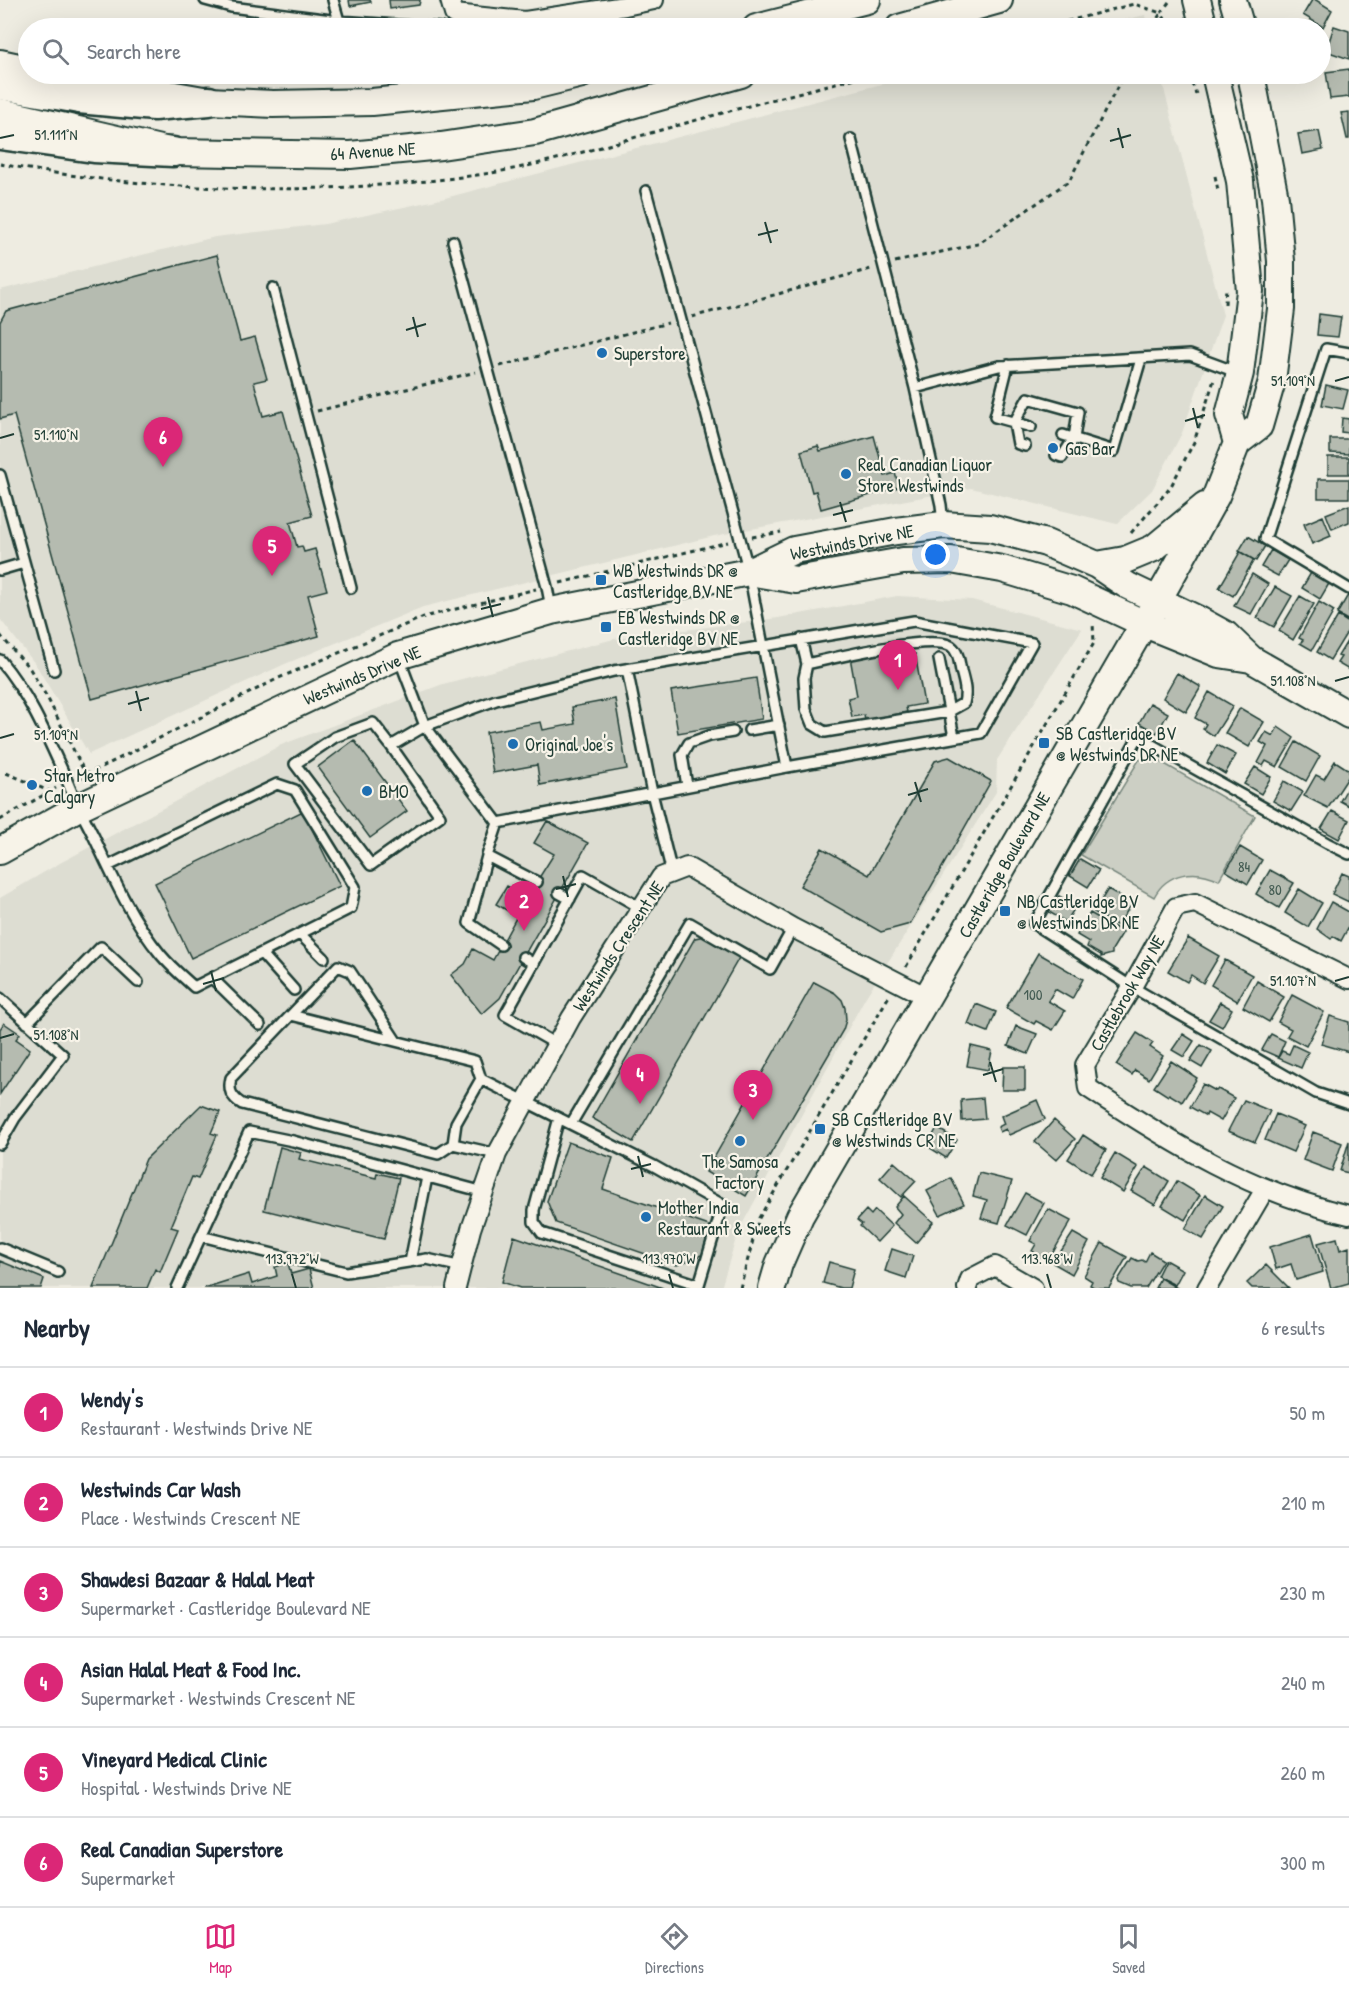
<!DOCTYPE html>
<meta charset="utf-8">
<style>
:root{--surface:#fff;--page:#f6f6f7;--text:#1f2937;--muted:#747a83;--line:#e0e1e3;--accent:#db2777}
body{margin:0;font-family:"Patrick Hand",sans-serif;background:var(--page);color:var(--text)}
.you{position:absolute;left:936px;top:555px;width:21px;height:21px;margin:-15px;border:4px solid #fff;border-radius:50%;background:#1a73e8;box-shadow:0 0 0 9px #1a73e833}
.badge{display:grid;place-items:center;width:39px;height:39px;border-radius:50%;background:var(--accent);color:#fff;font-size:20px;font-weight:700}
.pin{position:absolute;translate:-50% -50px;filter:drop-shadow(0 2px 3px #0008)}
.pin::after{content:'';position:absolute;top:32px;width:21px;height:18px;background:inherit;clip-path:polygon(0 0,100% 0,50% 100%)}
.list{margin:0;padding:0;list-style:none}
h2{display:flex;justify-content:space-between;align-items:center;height:78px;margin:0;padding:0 24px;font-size:26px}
h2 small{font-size:20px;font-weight:400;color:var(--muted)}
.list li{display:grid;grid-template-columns:39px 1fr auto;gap:18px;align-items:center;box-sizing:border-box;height:90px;padding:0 24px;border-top:2px solid var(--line)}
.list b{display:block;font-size:22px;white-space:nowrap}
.list p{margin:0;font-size:20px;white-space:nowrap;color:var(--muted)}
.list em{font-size:20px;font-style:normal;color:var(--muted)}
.icon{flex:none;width:33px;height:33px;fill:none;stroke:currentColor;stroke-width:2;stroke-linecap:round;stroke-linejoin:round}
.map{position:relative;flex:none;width:1349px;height:1288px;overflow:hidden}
.search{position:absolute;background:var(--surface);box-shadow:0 6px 24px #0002;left:18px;right:18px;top:18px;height:66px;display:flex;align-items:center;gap:15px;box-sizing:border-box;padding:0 21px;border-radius:33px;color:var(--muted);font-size:22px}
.sheet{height:618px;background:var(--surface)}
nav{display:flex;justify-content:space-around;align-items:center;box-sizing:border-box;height:84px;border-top:2px solid var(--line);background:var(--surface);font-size:16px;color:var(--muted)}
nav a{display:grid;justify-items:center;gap:3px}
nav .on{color:var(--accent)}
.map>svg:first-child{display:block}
</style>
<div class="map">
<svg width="1349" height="1288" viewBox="0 0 1349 1288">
<rect width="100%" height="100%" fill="#eeece1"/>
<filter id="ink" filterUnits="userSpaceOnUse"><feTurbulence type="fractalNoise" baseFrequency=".0167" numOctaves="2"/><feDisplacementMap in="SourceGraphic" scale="12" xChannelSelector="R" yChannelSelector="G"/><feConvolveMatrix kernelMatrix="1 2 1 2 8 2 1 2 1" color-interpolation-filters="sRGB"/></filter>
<g filter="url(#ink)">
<path fill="#ddddd2" d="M1145,15L1148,28H1092Z
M920,74H1160L1223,315L1182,433L1152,490L1117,524L971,488L714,536L423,607L285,664L89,754L36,665L0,619V290L215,237L325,224L441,199Z
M897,596L972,600L1082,629L997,760L996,792L865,998L738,1232L721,1288H0V898L60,863L281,745L443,684L614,639L778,618Z"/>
<path fill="#cccfc4" stroke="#76867c" stroke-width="1.5" d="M1149,755L1255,816L1219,880C1196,868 1167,872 1154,897L1081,855L1139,760Z"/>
<path fill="#b5bbb0" stroke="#1f3d34" stroke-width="1.5" d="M349,0H370L371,2L350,6Z
M389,0H420V1L419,5L390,9Z
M1312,0H1316L1332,10L1323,27L1303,15Z
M1334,26L1349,31V59L1326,51Z
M1349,69V97L1330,99L1326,72Z
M1349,112V139H1347L1341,113Z
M1319,131L1323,150L1302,154L1298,134Z
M217,255L240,341L255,337L267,379L254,382L263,416L283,411L312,516L290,522L297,547L302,546L304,552L315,549L327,590L308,595L319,636L92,699L14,415L0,419V322L6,311Z
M1319,314L1341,317L1338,337L1317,335Z
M1326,385L1348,390L1343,409L1322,405Z
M1342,418L1349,419V433L1341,432Z
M874,436L885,476L895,473L899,487L821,509L816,491L812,492L801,451L818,446L820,451Z
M1330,439H1349V454L1330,453Z
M1328,457H1349V474H1328Z
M1318,479H1349V498H1318Z
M1349,505V522L1332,529L1326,514Z
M1323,516L1331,536L1312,544L1304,524Z
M1248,536L1265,546L1256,561L1239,551Z
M1271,550L1288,560L1278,576L1261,567Z
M1240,552L1254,560L1233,596L1219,588Z
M1312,571L1330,582L1320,599L1302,588Z
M1252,574L1268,584L1251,614L1234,606Z
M1275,587L1292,596L1274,627L1257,618Z
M1348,595H1349V621L1337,614Z
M1300,596L1314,604L1293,640L1279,631Z
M1319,602L1334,611L1312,650L1300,643L1303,640L1299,638Z
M1338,616L1349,623V629L1330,660L1317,652Z
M1349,638V670L1337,663L1341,657L1338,656Z
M897,649L899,657L915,654L924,704L906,707L907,712L865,720L864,715L852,717L848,698L857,696L850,657Z
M1177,673L1201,687L1186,712L1163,698Z
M756,678L762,719L678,733L671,691Z
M1209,692L1233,706L1214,736L1203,729L1206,724L1195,718Z
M615,699L627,769L540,785L537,765L493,773L486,732L541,722L543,730L575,724L572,707Z
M1150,703L1168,713L1157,733L1139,723Z
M1240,708L1264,722L1249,747L1225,733Z
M1278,727L1294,738L1277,767L1266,761L1263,766L1258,763L1267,746L1260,742L1266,732L1273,736Z
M354,740L407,811L370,838L318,767Z
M1296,742L1320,756L1306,781L1282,767Z
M1217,745L1236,755L1225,774L1207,763Z
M949,757L991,781L910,924L881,932L800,886L822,848L869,875L935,761Z
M1335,761L1349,770V776L1328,808L1304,796L1316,775L1324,779Z
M1255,767L1271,777L1261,794L1244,784Z
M1284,781L1303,792L1291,811L1273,801Z
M1349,785V806L1340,801Z
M303,811L340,886L191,958L155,883Z
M1332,811L1349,820L1339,839L1321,829Z
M547,821L588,843L500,998L482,1014L451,975L465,964L473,949L493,960L517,916L496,904L507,886L527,897L554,854L534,843Z
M1240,847L1262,860L1248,884L1226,871Z
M1080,859L1099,870L1088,887L1070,876Z
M1270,870L1294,883L1279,908L1256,894Z
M1342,873L1349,876V902L1332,894Z
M1108,889L1132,903L1118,926L1094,912Z
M1299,889L1322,903L1308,927L1285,913Z
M1059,896L1076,906L1066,922L1049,912Z
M1331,902L1349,912V926L1341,941L1333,936L1331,939L1317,929Z
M1090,913L1123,932L1112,950V954L1101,957V955L1087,947L1089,942L1077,935Z
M705,936L740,956L633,1142L592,1118L695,938Z
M1188,938L1219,956L1203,983L1191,975L1187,982L1168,971Z
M1038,953L1083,979L1072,999L1055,989L1048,1001L1065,1011L1053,1030L1036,1021L1034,1024L1006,1008Z
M1225,960L1252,975L1237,1001L1211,985Z
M1257,981L1284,997L1269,1022L1243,1007Z
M814,982L835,993L842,1000L845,1008L846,1020L843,1030L746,1196L706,1172Z
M1292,995L1324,1012L1306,1046L1287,1036L1291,1029L1278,1022Z
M1220,1002L1232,1009L1222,1027L1209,1020Z
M976,1004L996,1012L988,1032L968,1024Z
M1330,1016L1349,1022V1052L1321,1044Z
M4,1023L20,1034L16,1039L30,1049L0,1094V1029Z
M1016,1026L1037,1034L1028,1054L1008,1046Z
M1137,1033L1153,1043L1150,1047L1163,1056L1149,1079L1135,1070L1132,1075L1116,1065Z
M1183,1034L1194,1041L1184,1057L1172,1050Z
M1271,1034L1285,1041L1278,1057L1262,1050Z
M1201,1045L1212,1051L1202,1068L1190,1061Z
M1293,1045L1308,1052L1301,1068L1278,1058L1282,1051L1289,1054Z
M971,1046L992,1051L988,1070L967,1066Z
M1171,1061L1197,1078L1182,1102L1169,1094L1168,1096L1154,1087Z
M1003,1067H1025V1090H1002Z
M1203,1084L1216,1091L1218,1089L1234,1098L1221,1121L1207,1113L1206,1116L1190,1107Z
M983,1098L985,1119L962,1121L961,1100Z
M1037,1100L1045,1119L1009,1135L1006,1129L1000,1132L998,1127L1004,1124L1001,1116Z
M1244,1100L1270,1111L1255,1142L1228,1131Z
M201,1105L220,1112L211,1133L217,1135L198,1179L192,1177L171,1227L178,1229L160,1272L155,1269L147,1288H93L146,1159Z
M1276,1114L1305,1126L1293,1152L1265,1140Z
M1054,1120L1075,1139L1056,1160L1035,1142Z
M937,1128L957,1140L946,1158L927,1146Z
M1313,1132L1342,1143L1332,1171L1303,1160Z
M1083,1135L1106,1150L1091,1174L1068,1159Z
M1349,1141V1173L1340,1171Z
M568,1142L613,1158L603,1189L712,1227L704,1254L677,1265L556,1223L547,1201Z
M280,1147L301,1153L299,1159L376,1178L377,1173L399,1178L384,1239L264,1210Z
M1115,1153L1138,1167L1123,1192L1100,1178Z
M894,1162L916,1181L901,1197L880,1178Z
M1146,1167L1169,1181L1155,1205L1131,1191Z
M979,1173L1012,1181L999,1223L981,1218L987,1200L973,1196Z
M951,1178L964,1204L940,1215L927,1191Z
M1177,1181L1200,1195L1185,1220L1162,1206Z
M1025,1193L1044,1203L1027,1235L1007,1225Z
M1205,1195L1223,1206L1203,1239L1185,1229Z
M904,1196L933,1222L916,1243L894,1223L901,1214L895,1207Z
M1048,1209L1071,1221L1048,1261L1032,1251L1036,1244L1030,1241Z
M866,1210L871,1215L875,1210L892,1226L877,1242L860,1226L862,1224L857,1220Z
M1073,1233L1089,1242L1072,1274L1053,1263Z
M1312,1234L1323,1272L1296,1280L1291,1264L1276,1269L1270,1247Z
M514,1236L663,1288H520L502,1282Z
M1337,1238L1340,1250L1349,1247V1283L1331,1288L1318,1243Z
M1102,1243L1127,1257L1109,1288H1095L1090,1285L1092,1281L1084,1276Z
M892,1249L913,1256L906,1278L885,1271Z
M1150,1252L1163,1260L1146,1288H1131L1119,1283L1118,1280L1132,1258L1138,1261L1142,1260L1145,1262Z
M1165,1260L1183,1270L1175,1285L1157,1276Z
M0,1261L44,1279L41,1288H0Z
M829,1262L854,1269L849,1288H841L823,1283Z
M288,1263L291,1274L309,1269L314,1288H204L249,1274L252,1284L277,1276L275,1267Z
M1266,1265L1289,1288H1252L1247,1283Z
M1160,1278L1177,1288H1155Z"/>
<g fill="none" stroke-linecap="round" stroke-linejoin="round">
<g stroke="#1f3d34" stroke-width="14">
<path id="lane" d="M205,0L231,7L339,21
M333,0L339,21L441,28
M449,28L472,20
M851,139L915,388L941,505L943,524
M646,191L749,572C761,637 774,702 787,767L981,733L1032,643L914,621L614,671L496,700L425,726L498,823L787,767
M453,241L547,587L551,608
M273,288L351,588
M1349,353L1326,349L1265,539L1349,589
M1008,365L995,417L1031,427
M915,388L999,366L1190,355L1239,373
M1063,435L1114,451L1141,359
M1025,446L1018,444L1014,423L1028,398L1078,412L1074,438L1062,457L1056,455
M0,475L54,670
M0,570L24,563
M801,639L807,664L804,678L806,709L812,724L825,732L948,712L964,703C967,692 964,682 961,671C959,662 959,652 951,646C931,634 833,658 807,664
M939,659L954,737
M0,660C31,697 48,739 68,783C75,801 85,819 94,837C113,878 132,920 161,955C171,967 183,977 194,987L351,908L355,887L295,790L277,784L108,866
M627,669L652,793L672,873
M749,730L779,725
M391,746L440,816L371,865L295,764L335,737L373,723L391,746L425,726L399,658
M687,786L682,755L689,743L709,736L733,732
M498,823L487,856L537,882
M1349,854L1327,843L1138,737L1034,924L1132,987L1316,1093L1349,1104
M487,856L469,923L501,945
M559,893L570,899
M300,934L324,958
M262,954L294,990
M523,957L534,964
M213,979L260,1025
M0,998L63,1055L15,1118L0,1144
M291,1015L338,966L350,971L396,1041
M27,1023L101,947L138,982
M556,1044L505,1015L583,875L641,908
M559,1118L534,1210V1222L542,1233L699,1285
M571,1124L690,923L770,969L793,928
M453,1144L438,1154L242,1104C231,1097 228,1090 231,1078L291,1015L475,1061L481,1079
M497,1154L453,1144L456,1123L481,1079L654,1166L723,1205L698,1288
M201,1236L346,1272L427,1259L462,1267
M0,1248L58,1272
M410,1262L427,1177
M177,1288L249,1132L293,1141L484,1192"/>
</g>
<g stroke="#1f3d34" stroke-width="22">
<path id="street" d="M450,0L454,14L525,21L625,6L654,0
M1349,979L1195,903L1176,907L1132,987L1085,1065L1088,1088C1170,1142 1252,1193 1349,1215
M456,1288L471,1229L497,1154L571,1018L661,877L687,867L793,928L927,997
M967,1288L970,1279L995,1266L1033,1288
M1207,1288L1265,1189"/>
</g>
<g stroke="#1f3d34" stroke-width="30">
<path id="secondary" d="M1197,0L1204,28
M1233,0L1241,28
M756,28L867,0
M899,28L999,0
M0,63L28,69
M56,74L209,101L273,104L372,102L533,86L582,74
M1215,74L1240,181L1250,291L1240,373L1229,415L1237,443
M0,112L173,152L350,155L441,146L535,132L741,74
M1097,565L1125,560L1154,548L1205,506
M749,572L796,580L903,561L951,560L1002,569L1072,590L1145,624L1219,654L1251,659
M0,851L79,807L398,656L551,611L749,572L794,550L896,531L943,525L990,528L1046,543L1097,565L1128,586L1195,618L1226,635L1251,659L1349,715
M772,1288L779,1264L800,1216L1167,584L1216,496L1237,443L1259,426L1272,381L1281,309V261L1275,198L1251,74"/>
</g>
<g stroke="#1f3d34" stroke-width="33">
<path id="primary" d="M0,85L79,99L154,106L209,101
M0,135L94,148L173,152"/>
</g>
<path stroke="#1f3d34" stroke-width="3" stroke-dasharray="4.5 4.5" stroke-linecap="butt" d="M1169,2L1161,13L1171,28
M1041,28L1134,4L1161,13L1151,28
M1188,74L1196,94
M0,164C159,193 323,197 484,174C539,166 593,149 647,134C721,113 796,93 871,74
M1215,176L1218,190
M895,262L978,244L1069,181L1124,74
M1225,304L1226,286
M692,317L871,269
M500,366L668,323
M317,411L476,372
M1131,533L1170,488L1194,442L1214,380
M752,537L781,532
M560,583L728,542
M0,635L30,669L48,699L82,767L90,775
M6,773L49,791
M78,779L279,678L424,617L536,589
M0,820L56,788
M906,967L1094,643L1093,623
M740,1288L759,1218L889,996"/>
<use href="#lane" stroke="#f7f3e8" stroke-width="9"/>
<use href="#street" stroke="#f7f3e8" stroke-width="18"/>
<use href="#secondary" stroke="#f7f3e8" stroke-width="26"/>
<use href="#primary" stroke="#f7f3e8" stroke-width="28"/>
</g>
</g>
<path fill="none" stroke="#1f3d34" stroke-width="2" d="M1118,128L1123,148M0,138L14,135M1110,141L1131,135M765,222L771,243M758,235L778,230M413,317L418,337M406,330L426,324M1335,381L1349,377M1193,408L1198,428M1185,421L1205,415M0,438L14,434M840,502L846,522M833,515L853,510M488,597L493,617M481,609L501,604M1335,681L1349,677M136,691L141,711M128,704L149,698M0,738L14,734M915,782L921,802M908,795L928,789M563,876L568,897M556,889L576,884M211,971L216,991M1335,981L1349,977M203,984L224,978M0,1038L14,1034M990,1062L996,1082M983,1075L1003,1069M638,1156L643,1177M631,1169L651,1164M292,1274L296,1288M669,1274L673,1288M1047,1274L1051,1288"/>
<g fill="#1f6fb2" stroke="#f7f3e8" stroke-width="2">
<circle cx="602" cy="353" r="6"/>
<circle cx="1053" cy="448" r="6"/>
<circle cx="846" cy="474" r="6"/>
<rect x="595" y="574" width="12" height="12" rx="3"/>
<rect x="600" y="621" width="12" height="12" rx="3"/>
<rect x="1038" y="737" width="12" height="12" rx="3"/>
<circle cx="513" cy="744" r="6"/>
<circle cx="32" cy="785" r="6"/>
<circle cx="367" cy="791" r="6"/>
<rect x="999" y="905" width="12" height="12" rx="3"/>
<rect x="814" y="1123" width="12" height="12" rx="3"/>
<circle cx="740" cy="1141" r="6"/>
<circle cx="646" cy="1217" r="6"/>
</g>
<g text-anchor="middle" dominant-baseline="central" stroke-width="4.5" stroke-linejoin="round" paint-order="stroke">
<g font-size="15" fill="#445c53">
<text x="1244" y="866">84</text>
<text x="1275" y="889">80</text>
<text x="1033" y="994">100</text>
</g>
<g font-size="18" fill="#1f3d34" stroke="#f7f3e8">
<text transform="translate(373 151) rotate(-4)">64 Avenue NE</text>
<text transform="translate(852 542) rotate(-11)">Westwinds Drive NE</text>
<text transform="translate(362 675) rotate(-23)">Westwinds Drive NE</text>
<text transform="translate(1004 865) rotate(-60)">Castleridge Boulevard NE</text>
<text transform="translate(618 946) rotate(-57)">Westwinds Crescent NE</text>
<text transform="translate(1127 993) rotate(-60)">Castlebrook Way NE</text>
</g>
<g font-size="18" fill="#1f3d34" stroke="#f7f3e8" text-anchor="start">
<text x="614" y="353">Superstore</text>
<text x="1065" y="448">Gas Bar</text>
<text x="858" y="464">Real Canadian Liquor<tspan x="858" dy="21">Store Westwinds</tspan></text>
<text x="613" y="570">WB Westwinds DR @<tspan x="613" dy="21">Castleridge BV NE</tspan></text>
<text x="618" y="617">EB Westwinds DR @<tspan x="618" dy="21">Castleridge BV NE</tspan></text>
<text x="1056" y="733">SB Castleridge BV<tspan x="1056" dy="21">@ Westwinds DR NE</tspan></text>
<text x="525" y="744">Original Joe's</text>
<text x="44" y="775">Star Metro<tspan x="44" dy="21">Calgary</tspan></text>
<text x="379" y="791">BMO</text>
<text x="1017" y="901">NB Castleridge BV<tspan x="1017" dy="21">@ Westwinds DR NE</tspan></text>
<text x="832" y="1119">SB Castleridge BV<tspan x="832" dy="21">@ Westwinds CR NE</tspan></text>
<text x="740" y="1161" text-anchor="middle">The Samosa<tspan x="740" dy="21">Factory</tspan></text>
<text x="658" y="1207">Mother India<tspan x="658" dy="21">Restaurant &amp; Sweets</tspan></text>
</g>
</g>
<g font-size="15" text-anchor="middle" fill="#1f3d34" stroke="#f7f3e8" stroke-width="4.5" stroke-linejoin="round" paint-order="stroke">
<text x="56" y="140">51.111°N</text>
<text x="1293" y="386">51.109°N</text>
<text x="56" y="440">51.110°N</text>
<text x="1293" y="686">51.108°N</text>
<text x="56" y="740">51.109°N</text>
<text x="1293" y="986">51.107°N</text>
<text x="56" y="1040">51.108°N</text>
<text x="292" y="1264">113.972°W</text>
<text x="669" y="1264">113.970°W</text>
<text x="1047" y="1264">113.968°W</text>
</g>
</svg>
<div class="you"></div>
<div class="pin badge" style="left:898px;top:690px">1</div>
<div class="pin badge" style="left:524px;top:931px">2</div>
<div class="pin badge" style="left:753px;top:1120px">3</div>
<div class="pin badge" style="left:640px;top:1104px">4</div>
<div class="pin badge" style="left:272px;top:576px">5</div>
<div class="pin badge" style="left:163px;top:467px">6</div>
<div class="search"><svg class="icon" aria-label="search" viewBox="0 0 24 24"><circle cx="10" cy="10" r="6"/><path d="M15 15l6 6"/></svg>Search here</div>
</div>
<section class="sheet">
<h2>Nearby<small>6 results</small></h2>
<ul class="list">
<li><span class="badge">1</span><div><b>Wendy's</b><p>Restaurant · Westwinds Drive NE</p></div><em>50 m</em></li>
<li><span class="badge">2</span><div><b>Westwinds Car Wash</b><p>Place · Westwinds Crescent NE</p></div><em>210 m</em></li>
<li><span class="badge">3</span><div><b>Shawdesi Bazaar &amp; Halal Meat</b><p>Supermarket · Castleridge Boulevard NE</p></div><em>230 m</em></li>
<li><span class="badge">4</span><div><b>Asian Halal Meat &amp; Food Inc.</b><p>Supermarket · Westwinds Crescent NE</p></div><em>240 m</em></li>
<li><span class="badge">5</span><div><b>Vineyard Medical Clinic</b><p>Hospital · Westwinds Drive NE</p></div><em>260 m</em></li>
<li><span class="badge">6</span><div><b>Real Canadian Superstore</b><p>Supermarket</p></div><em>300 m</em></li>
</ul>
</section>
<nav>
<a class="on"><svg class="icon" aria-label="map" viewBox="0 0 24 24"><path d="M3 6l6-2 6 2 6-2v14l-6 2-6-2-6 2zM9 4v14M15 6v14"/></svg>Map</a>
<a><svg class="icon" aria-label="directions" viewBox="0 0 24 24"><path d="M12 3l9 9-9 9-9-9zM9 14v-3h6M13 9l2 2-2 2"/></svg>Directions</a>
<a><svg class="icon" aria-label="saved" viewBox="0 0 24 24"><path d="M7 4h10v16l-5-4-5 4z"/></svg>Saved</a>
</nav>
